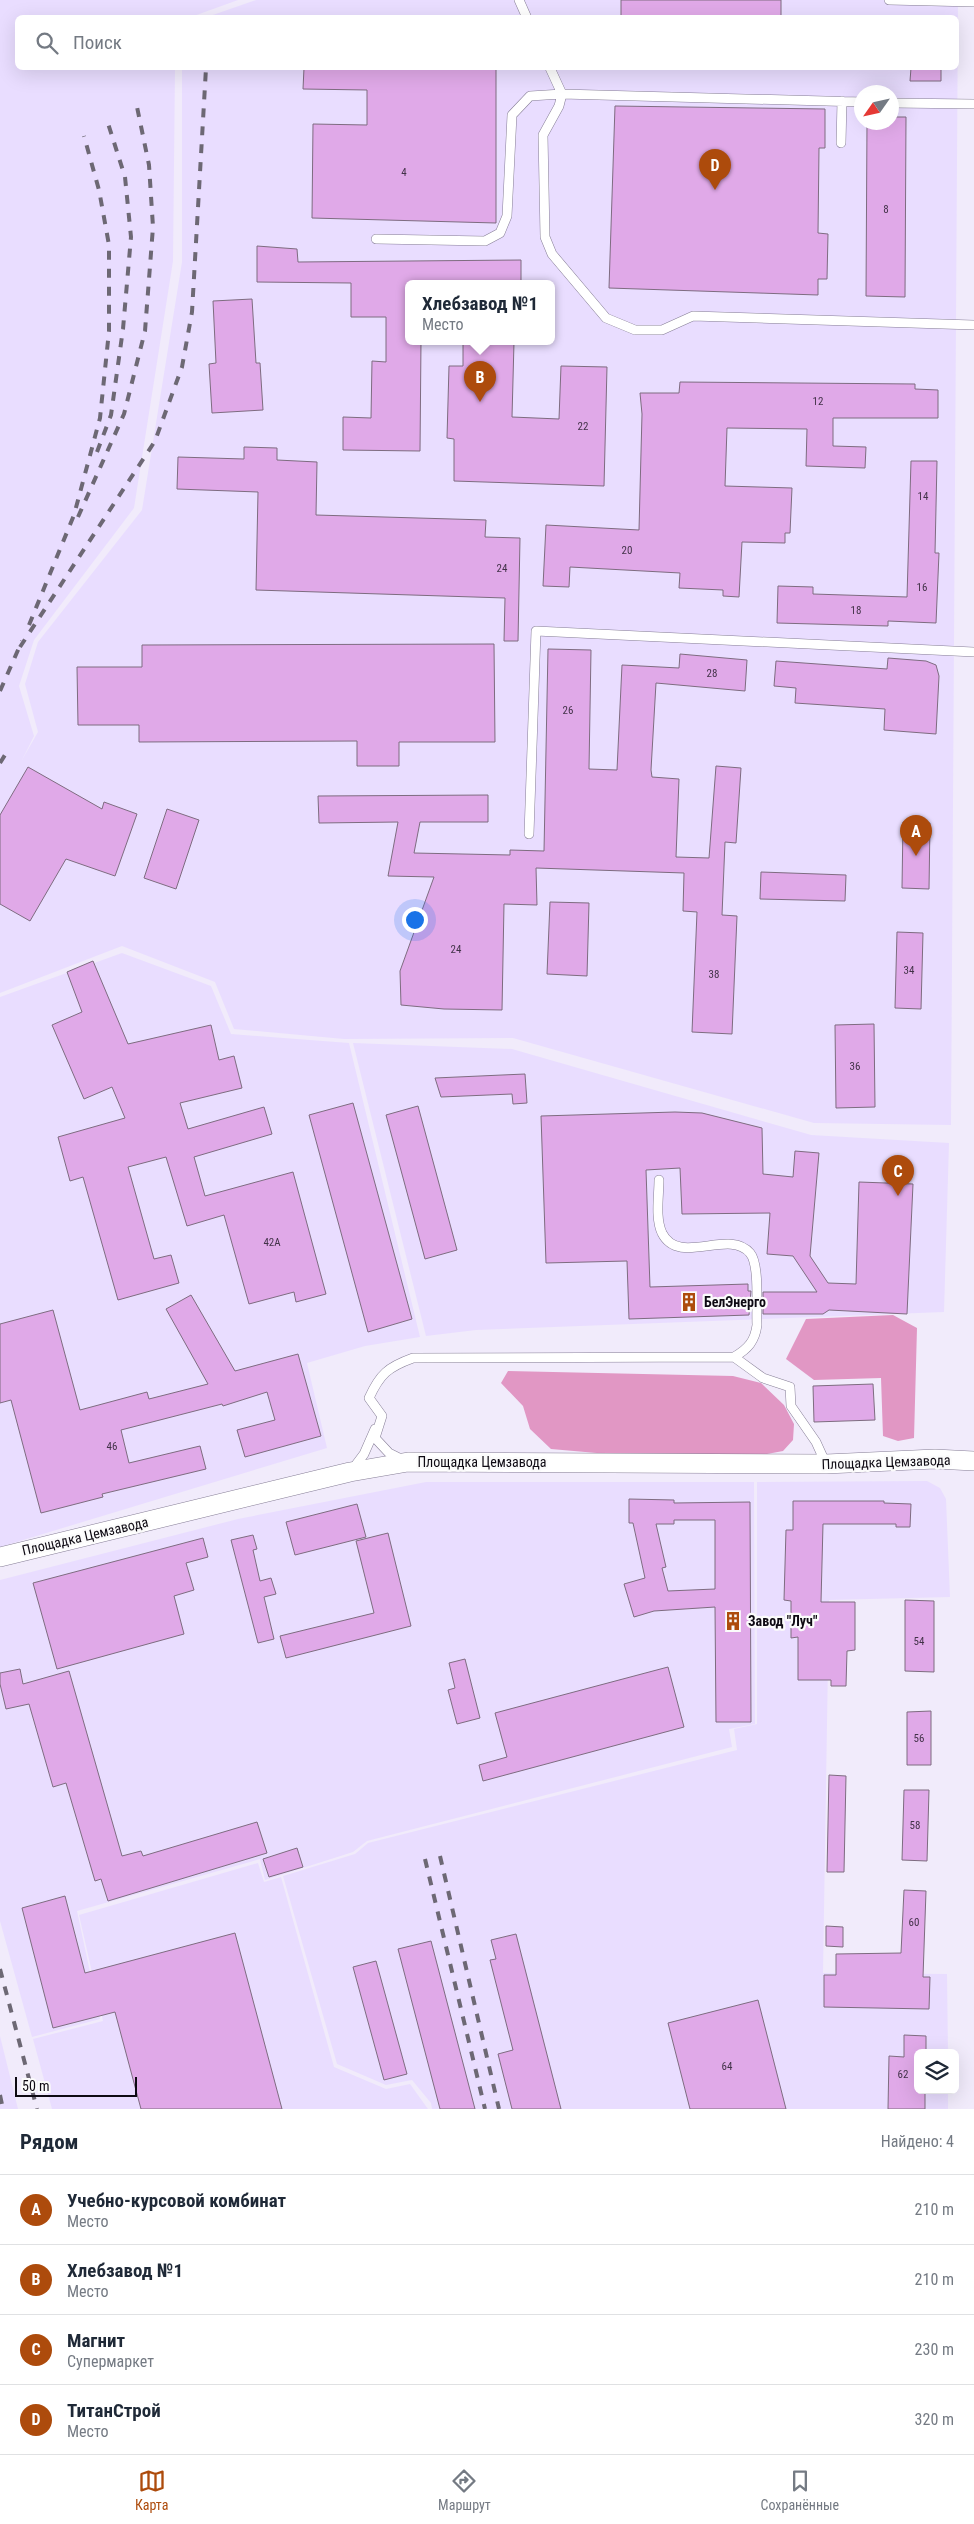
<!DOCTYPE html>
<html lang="ru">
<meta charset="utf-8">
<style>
:root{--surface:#fff;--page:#f2f2f3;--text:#1f2937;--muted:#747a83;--line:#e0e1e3;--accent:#ad4b0c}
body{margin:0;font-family:"Roboto Condensed",sans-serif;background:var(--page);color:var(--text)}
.controls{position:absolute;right:15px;bottom:15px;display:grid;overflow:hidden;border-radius:8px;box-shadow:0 5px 20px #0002}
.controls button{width:45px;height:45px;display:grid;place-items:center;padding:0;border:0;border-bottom:1px solid var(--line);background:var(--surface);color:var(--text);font:25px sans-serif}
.compass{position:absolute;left:854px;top:85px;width:45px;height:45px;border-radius:50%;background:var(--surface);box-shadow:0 5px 20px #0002;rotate:236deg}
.scale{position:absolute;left:15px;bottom:12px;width:122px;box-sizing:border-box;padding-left:5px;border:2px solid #0e0a13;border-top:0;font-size:14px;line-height:18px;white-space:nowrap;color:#0e0a13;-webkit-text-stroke:4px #fbfbfb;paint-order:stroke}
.you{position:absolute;left:414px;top:919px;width:18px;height:18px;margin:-12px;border:4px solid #fff;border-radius:50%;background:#1a73e8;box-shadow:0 0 0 8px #1a73e833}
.badge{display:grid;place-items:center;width:32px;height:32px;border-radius:50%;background:var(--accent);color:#fff;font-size:16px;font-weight:700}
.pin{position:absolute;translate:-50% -41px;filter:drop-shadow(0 1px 2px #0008)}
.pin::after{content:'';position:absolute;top:26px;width:18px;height:15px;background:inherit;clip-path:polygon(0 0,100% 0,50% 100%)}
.popup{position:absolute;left:405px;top:280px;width:150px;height:65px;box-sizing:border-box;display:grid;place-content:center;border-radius:8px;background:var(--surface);filter:drop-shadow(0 1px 4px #0005);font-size:16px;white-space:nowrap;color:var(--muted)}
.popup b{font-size:19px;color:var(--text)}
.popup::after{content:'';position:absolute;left:50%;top:100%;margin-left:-10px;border:10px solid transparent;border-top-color:var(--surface)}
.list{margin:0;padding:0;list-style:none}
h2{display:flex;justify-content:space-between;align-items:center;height:65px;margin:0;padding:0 20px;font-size:21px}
h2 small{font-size:16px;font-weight:400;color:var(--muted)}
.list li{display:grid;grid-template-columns:32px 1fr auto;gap:15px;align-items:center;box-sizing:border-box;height:70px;padding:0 20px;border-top:1px solid var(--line)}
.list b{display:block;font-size:19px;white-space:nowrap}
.list p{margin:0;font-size:16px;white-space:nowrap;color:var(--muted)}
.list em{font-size:16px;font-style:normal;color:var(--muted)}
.icon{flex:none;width:28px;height:28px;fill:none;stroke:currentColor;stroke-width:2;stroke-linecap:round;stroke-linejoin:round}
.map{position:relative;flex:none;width:974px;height:2109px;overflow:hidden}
.search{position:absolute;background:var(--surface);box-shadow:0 5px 20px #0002;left:15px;right:15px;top:15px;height:55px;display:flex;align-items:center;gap:12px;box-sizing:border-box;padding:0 18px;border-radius:8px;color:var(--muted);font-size:19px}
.sheet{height:345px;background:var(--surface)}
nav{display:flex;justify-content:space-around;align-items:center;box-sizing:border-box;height:70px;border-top:1px solid var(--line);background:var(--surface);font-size:14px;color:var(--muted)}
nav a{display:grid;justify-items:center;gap:2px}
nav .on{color:var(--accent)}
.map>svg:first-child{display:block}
</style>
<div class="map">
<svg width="974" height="2109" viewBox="0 0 974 2109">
<rect width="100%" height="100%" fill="#f1ebfb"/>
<path fill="#e9ddff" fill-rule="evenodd" d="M0,0H238L191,17L18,18V68H175L173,261L134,508L34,640L19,686L34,736L22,760L38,732L25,684L38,642L142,510L182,262V68H956V18L207,17L256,0H958L951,1125L814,1123L513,1038L344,1039L234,1029L215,982L122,946L0,993ZM862,92H892V122H862ZM409,283H551V341H409Z
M122,953L211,986L231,1034L349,1043L420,1337L365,1346L307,1363L327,1448L0,1547V997Z
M353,1043L512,1049L811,1135L949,1143L944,1312L476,1330L426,1336Z
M927,1481L940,1488L946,1499L950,1597L829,1600L823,1973L947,1974L948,2053H918V2090H948V2109H432L431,2103L412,2080L386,2085L337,2064L283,1876L355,1854L368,1843L737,1750L734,1729L757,1724V1482Z
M426,1482H754L755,1724L729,1729L732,1747L367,1841L353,1852L265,1880L260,1859L77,1911L100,2019L32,2037L0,1921V1580L238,1519Z
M258,1863L264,1882L281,1877L334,2067L386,2089L410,2084L428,2109H52L33,2039L103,2021L79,1915Z
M0,2036L18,2109H0Z"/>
<path fill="#e197c4" d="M893,1315L917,1328L914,1438L898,1441L883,1436L881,1378L814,1380L786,1359L806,1319Z
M508,1371L733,1376L761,1383L784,1405L794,1424L793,1440L783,1451L767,1454L631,1456L551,1449L530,1429L523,1406L501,1383Z"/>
<path fill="#e0a9e8" stroke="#7e6c80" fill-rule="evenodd" d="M621,0H781V18H621Z
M304,68H496V223L312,218L313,124L367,125V90L303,89Z
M911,68H941V81H910Z
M615,106L825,109V148H819L818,233L828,234L827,279H818V295L609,288Z
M892,117H906L905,297L866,296L867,122H892Z
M257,246L297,249L298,262L521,260V283H409V341H421L420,451L343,450V417L371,418L372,361L386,362V317H351V283L257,282Z
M252,299L256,363H260L263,410L212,413L209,364L216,363L213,301Z
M463,341L514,342L512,417L559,419L561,366L607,367L604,486L454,481V439L447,438L449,366H463Z
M680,382L915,384V389L938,390V418H833V446L866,447L865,468L806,466L807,429L727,428L725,486L792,488L790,533H785V543L742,542L739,597L723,596V590L679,588L680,573L570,567L569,587L543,586L546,525L639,530L642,414L640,393H679Z
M244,447L277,448V460L317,462L316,515L486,520L485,537L520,538L518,641H504L505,598L256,590L258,492L177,489L178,457L244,459Z
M911,461H937L935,553H939L936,623L888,621V626L777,623L778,586L813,587V594L907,597Z
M494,644L495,742H399V766H357V741L139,742V725H78L77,667H142V645Z
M548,649L591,650L589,769L617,770L622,665L679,668L680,654L747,660L745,691L656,683L651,770L652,777L679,779L676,857L709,858L716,766L741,768L736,843L725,842L722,915L737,916L732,1034L692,1032L697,912L683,911L684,873L536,868L537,905L504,904L502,1010L444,1009L401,1005L400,971L434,877L388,876L398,822L319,823L318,796L488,795V822H420L414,853L510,855V850L544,851Z
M888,658L926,661L936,665L939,676L936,734L884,730L885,709L795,703L796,688L774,686L776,661L887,669Z
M28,767L102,809L104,802L137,814L115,876L66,859L30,921L0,904V815Z
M167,809L199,820L176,889L144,878Z
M903,822L930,823L929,889L902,888Z
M761,872L846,875L845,901L760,899Z
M550,902L589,903L587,976L547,974Z
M897,932L923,933L921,1009L895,1008Z
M93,961L128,1044L211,1025L219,1060L234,1056L242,1088L180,1103L188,1129L264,1107L272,1134L194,1157L205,1196L293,1172L326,1294L296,1302L294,1292L249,1304L224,1215L187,1226L166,1157L128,1167L154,1259L171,1255L179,1283L118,1300L83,1177L70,1181L58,1137L125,1118L112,1087L84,1099L52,1025L82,1012L67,972Z
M874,1024L875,1107L836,1108L835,1025Z
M525,1074L527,1103L513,1104L512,1094L441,1097L435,1078Z
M353,1103L412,1319L368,1332L309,1115Z
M418,1106L457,1250L425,1259L386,1115Z
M675,1112L702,1113L762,1128L763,1174L793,1177L795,1151L819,1153L810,1256L828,1283L856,1284L859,1182L913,1184L907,1314L829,1310L823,1314H763V1292H817L793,1256L767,1254L770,1213L682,1214L680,1168L646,1170L650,1287L748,1284V1291H751L749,1315L629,1319L627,1261L546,1263L541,1116Z
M191,1295L235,1371L298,1354L321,1436L245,1457L237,1430L275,1420L267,1392L223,1406L222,1404L121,1430L129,1463L200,1446L206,1469L102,1494L103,1497L41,1513L11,1400L0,1403V1324L53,1310L80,1410L147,1392L149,1399L208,1384L166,1309Z
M873,1384L875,1420L814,1422L813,1386Z
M629,1499L674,1500V1503L750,1502L751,1722H716L715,1607L654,1611L634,1617L624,1584L645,1578L633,1523H629ZM674,1520H715V1589L668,1591L662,1568L666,1567L656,1524H674Z
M793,1501H884V1503L911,1504L910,1527H896V1524H823L821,1602H855V1650L847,1651L846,1686H831V1680H798V1637L791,1638V1601L784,1600L786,1530H793Z
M357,1504L366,1537L295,1555L286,1522Z
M388,1533L411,1626L286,1658L280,1636L374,1613L356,1541Z
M253,1535L257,1549L253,1550L260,1581L271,1578L276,1594L264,1597L274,1639L258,1643L231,1540Z
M203,1538L208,1557L186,1563L194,1590L174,1596L184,1634L57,1669L33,1583Z
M905,1600L934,1601V1672L905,1671Z
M465,1659L480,1718L457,1724L448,1690L455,1688L449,1663Z
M668,1667L684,1727L483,1781L479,1765L507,1757L495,1713Z
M20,1669L23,1684L69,1671L122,1856L141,1851L143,1856L257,1822L267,1853L108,1901L101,1879L95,1881L66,1783L53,1787L29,1704L6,1709L0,1684V1673Z
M931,1711V1765H907V1712Z
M829,1775L846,1776L844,1872H827Z
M904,1790H929L927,1861L902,1860Z
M297,1848L303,1867L269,1877L263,1859Z
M904,1890L926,1891L923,1977H930L929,2009L824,2007V1975H836V1954L901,1953Z
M65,1896L85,1973L235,1933L282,2109H141L115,2012L53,2028L22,1908Z
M826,1926L843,1927V1947L826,1946Z
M516,1934L561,2109H512L498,2054L513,2050L490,1960L496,1959L491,1940Z
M431,1941L475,2109H440L398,1949Z
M376,1961L407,2074L384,2080L353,1967Z
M758,2000L786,2109H690L668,2023Z
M904,2035L926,2036V2053H918V2090H925V2109H888L889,2056L904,2057Z"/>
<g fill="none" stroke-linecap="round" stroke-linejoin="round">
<g stroke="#867e96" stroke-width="10">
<path id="service" d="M519,0L527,18
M889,0L974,2
M550,68L562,94L559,106L543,135L545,237L552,254L606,318L635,330H662L693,316L974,325
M892,103L974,104
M841,143L842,101
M376,239L485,241L500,233L507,216L512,115L530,96L562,94L862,102
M529,834L536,631L974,652
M734,1357L763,1378L790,1387L791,1406L816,1442L826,1464
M403,1460L389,1453L375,1438L382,1416L369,1398C380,1374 388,1367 413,1358L734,1357C748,1349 755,1341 757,1325C756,1308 760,1265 750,1253C729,1228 679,1267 662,1233C655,1218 659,1196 659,1180
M352,1470L364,1454L375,1429"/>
</g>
<g stroke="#867e96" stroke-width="20">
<path id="minor" d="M0,1557L350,1472L408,1462L826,1464L935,1459L974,1461"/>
</g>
<use href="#service" stroke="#fff" stroke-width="9"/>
<use href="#minor" stroke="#fff" stroke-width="19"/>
<path stroke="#6d6874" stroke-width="4" stroke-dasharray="9 9" stroke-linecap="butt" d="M97,452L111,415L123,329L131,237L125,177L106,117
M78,517L124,414L145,331L153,227L149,165L136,102
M29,625L74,515L100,418L109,331V245L99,190L84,136
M20,647L155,441L182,367L192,312L206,68
M0,691L22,641
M0,763L8,750
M440,1856L499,2109
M425,1859L485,2109
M0,1969L37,2109
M0,2095L3,2109"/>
</g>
<defs>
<g id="building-bare" transform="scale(1.5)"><path d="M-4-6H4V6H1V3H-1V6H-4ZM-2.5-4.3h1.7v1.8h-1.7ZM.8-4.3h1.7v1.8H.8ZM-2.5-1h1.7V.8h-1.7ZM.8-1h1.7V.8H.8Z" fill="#ad4b0c" stroke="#fbfbfb" stroke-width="2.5" paint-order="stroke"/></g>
</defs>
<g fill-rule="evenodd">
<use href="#building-bare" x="689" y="1302"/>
<use href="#building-bare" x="733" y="1621"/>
</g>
<g text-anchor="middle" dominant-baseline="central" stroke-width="4.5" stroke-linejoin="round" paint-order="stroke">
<g font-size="11" fill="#423248">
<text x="404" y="172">4</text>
<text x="886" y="209">8</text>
<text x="818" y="401">12</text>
<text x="583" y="426">22</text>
<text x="923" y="496">14</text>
<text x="627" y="550">20</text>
<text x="502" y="568">24</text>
<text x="922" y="587">16</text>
<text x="856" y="610">18</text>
<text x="712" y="673">28</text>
<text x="568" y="710">26</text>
<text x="456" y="949">24</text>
<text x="909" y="970">34</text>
<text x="714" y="974">38</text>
<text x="855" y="1066">36</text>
<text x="272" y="1242">42А</text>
<text x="112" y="1446">46</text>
<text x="919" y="1641">54</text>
<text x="919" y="1738">56</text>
<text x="915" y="1825">58</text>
<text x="914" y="1922">60</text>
<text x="727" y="2066">64</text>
<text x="903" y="2074">62</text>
</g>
<g font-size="14" font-weight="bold" fill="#0e0a13" stroke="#fbfbfb" text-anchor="start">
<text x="704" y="1302">БелЭнерго</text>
<text x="748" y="1621">Завод "Луч"</text>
</g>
<g font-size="14" fill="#0e0a13" stroke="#fbfbfb">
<text x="482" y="1462">Площадка Цемзавода</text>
<text transform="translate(886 1462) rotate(-2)">Площадка Цемзавода</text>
<text transform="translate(85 1536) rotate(-13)">Площадка Цемзавода</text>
</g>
</g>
</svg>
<div class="controls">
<button><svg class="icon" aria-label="layers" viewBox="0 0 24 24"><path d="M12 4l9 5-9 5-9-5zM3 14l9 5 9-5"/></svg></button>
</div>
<svg class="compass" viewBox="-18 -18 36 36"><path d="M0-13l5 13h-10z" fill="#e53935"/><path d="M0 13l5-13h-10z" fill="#747a83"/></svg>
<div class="scale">50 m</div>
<div class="you"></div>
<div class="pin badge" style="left:916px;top:856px">A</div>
<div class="pin badge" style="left:480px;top:402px">B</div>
<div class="popup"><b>Хлебзавод №1</b>Место</div>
<div class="pin badge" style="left:898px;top:1196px">C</div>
<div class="pin badge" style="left:715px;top:190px">D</div>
<div class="search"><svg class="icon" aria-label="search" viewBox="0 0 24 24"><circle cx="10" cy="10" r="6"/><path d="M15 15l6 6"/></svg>Поиск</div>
</div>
<section class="sheet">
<h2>Рядом<small>Найдено: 4</small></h2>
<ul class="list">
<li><span class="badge">A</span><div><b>Учебно-курсовой комбинат</b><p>Место</p></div><em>210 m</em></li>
<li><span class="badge">B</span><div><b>Хлебзавод №1</b><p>Место</p></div><em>210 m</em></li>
<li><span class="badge">C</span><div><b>Магнит</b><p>Супермаркет</p></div><em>230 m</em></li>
<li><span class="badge">D</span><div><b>ТитанСтрой</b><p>Место</p></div><em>320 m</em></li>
</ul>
</section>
<nav>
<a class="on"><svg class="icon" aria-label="map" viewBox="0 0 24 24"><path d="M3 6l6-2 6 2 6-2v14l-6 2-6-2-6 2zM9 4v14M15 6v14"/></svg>Карта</a>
<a><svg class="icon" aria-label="directions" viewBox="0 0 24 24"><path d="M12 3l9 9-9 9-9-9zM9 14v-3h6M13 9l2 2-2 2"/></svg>Маршрут</a>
<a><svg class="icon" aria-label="saved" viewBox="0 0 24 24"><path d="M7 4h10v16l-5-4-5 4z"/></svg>Сохранённые</a>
</nav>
